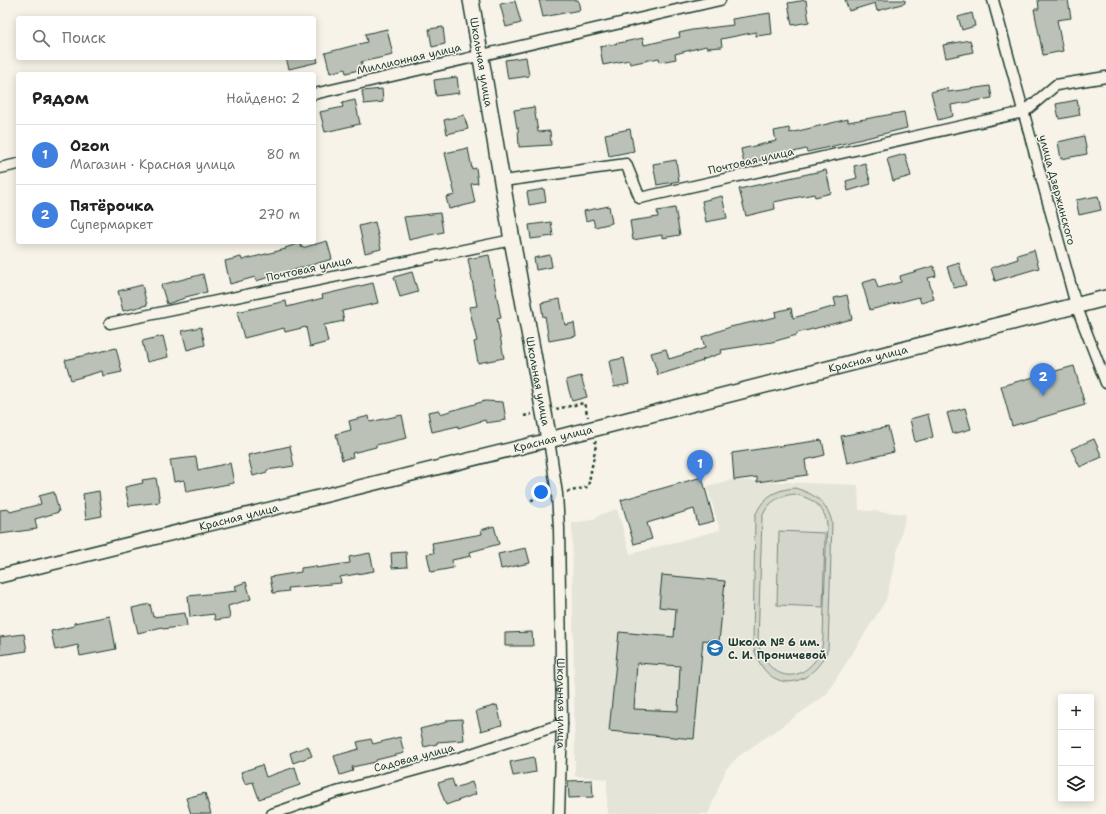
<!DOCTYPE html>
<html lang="ru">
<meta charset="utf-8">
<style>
:root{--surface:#fff;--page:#f2f2f2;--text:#222;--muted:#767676;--line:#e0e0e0;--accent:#7c3aed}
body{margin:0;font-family:"Shantell Sans",sans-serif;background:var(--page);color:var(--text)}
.controls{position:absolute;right:12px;bottom:12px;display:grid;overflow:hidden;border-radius:4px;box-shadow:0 2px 10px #0003}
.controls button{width:36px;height:36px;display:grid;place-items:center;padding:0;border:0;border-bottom:1px solid var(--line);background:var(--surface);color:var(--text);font:20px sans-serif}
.you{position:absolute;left:541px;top:492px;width:14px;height:14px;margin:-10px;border:3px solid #fff;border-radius:50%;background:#1a73e8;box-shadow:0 0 0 6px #1a73e833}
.badge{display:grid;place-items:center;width:26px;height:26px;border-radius:50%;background:var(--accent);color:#fff;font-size:13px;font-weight:700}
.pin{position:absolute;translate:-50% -33px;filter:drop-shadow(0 1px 2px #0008)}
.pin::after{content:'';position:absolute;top:21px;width:14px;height:12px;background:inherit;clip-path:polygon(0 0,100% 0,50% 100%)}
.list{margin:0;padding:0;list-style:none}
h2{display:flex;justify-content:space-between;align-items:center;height:52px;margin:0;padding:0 16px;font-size:17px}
h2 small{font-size:13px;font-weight:400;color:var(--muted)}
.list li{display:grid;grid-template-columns:26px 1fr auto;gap:12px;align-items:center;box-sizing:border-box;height:60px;padding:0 16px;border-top:1px solid var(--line)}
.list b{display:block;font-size:15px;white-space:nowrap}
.list p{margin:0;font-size:13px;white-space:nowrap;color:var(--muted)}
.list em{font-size:13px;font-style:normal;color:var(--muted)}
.icon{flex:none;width:22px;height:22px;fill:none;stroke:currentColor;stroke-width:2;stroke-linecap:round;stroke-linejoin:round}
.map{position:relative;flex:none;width:1106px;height:814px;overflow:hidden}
.search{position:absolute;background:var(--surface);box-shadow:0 2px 10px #0003;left:16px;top:16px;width:300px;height:44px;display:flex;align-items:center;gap:10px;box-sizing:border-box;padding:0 14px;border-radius:4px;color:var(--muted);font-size:15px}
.panel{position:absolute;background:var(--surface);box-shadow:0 2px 10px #0003;left:16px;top:72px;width:300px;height:172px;border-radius:4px}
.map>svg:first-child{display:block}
</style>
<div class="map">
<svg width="1106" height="814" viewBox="0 0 1106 814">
<rect width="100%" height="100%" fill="#f7f3e8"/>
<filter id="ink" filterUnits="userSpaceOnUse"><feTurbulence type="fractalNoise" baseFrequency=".025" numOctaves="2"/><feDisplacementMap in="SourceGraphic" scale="8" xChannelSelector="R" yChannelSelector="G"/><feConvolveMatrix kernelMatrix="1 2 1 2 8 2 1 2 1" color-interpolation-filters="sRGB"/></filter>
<g filter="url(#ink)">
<path fill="#e5e4d9" d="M731,480L858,485L859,510L906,514L886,600L826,695L739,756L726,769L708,814H607V779L575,776L572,523L592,520L602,514L617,509L630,554L720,530L707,486Z"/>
<path fill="#d3d5ca" stroke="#79897f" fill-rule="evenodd" d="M795,488C814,494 828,502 832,523L828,649C809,694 763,693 753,644L755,516C763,497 774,490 795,488ZM794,494C811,498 824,505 827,524C826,551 825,579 824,607C823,620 824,634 822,647C821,650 819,655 817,658C796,688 766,676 758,643L762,518C767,502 779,496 794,494Z
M779,531L825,533L823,607L777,605Z"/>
<path fill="#bbc1b6" stroke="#1f3d34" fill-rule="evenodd" d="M539,0H578L580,10L543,17Z
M806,0L809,22L792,25L788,3Z
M845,0H905V3L877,11L875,3L849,11Z
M1038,0H1068L1071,18L1057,20L1063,51L1043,55L1034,9H1039Z
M515,1L521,23L506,27L500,4Z
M770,13L772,34L756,36V32L721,39L722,47L707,48L706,46L675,54L676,59L660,62L659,58L630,64L629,60L603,65L600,47L643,38L644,45L680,37L679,33L692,30L733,25L732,19Z
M972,13L975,26L962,30L958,17Z
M443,27L445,44L432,47L429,29Z
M387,29L393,55L361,62L363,69L346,73L345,69L330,73L325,53L367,42L365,34Z
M970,40L973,52L946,58L943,45Z
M526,57L529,76L508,79L505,60Z
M286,58H317L318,62L289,69Z
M457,77L459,93L436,96L434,80Z
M990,86L992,98L951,105L953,116L938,120L931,92L947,88L948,92Z
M382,89L383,102L364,104L362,91Z
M355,100L360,124L325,132L320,112L343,107L342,103Z
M1077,100L1080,115L1059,119L1056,104Z
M534,107L538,132L550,131L551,145L519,147L518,127L517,128L514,110Z
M904,112L907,128L821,149L807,152L806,149L744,164L741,149L776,141L774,131L789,128L790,133L848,119V122Z
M464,115L468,129L447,134L444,120Z
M630,129L634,151L609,156L605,134Z
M1084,136L1087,154L1061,159L1058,142Z
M468,148L472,169L476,168L478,183L471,184L475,203L449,209L446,197L455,195L445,153Z
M905,154L911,176L893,181L887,159Z
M676,160L679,181L657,185L653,164Z
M865,163L871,184L848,191L846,181L857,178L854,166Z
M826,170L831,193L815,197L814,194L774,202L775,209L746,216L739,189Z
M544,189L546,202L529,205L527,192Z
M722,196L727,218L706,222L702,201Z
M1098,196L1101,210L1079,215L1076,200Z
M609,206L612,223L595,227L593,219L586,221L584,211Z
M675,208L680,235L662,238V235L633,240L630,221L658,217L657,211Z
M440,213L443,232L409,240L404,217Z
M375,222L381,249L365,253L359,226Z
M551,222L553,236L531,239L529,225Z
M327,241L332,259L256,281L255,277L230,284L225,261L241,257L242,260L286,249L285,248L300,243L302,248Z
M1034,250L1039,268L995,281L991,268L1018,259L1017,255Z
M489,255L501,318L497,319L504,358L478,363L474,342L477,341L469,307L477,306L468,259Z
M550,255L552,267L536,270L534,258Z
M959,263L966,285L954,288L947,267Z
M934,266L936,276L928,278L934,299L921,303L919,297L870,310L862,283L875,279L878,288L901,282L900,276Z
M412,272L418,292L400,297L394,277Z
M203,274L207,292L185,297V298L167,304L161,285Z
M373,283L378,303L342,311L344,321L324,325L328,342L310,347L306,327L285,332L284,328L244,338L237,312L286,301L287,307L323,298L322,295Z
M142,285L147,305L123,311L118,291Z
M847,295L852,319L797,333V335L772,342L721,350L722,353L702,360L703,361L658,375L651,353L666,349L669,359L705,348L702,337L730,327L776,317L775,312L791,308L793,318L836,306L834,298Z
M560,299L565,325L574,323L576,336L549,341L545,316L543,317L541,303Z
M201,327L205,345L187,350L182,331Z
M163,336L168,357L147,362L142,341Z
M116,348L122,372L103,376L102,371L71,380L65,360Z
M624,358L629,384L614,387L609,361Z
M1074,366L1085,405L1012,426L1001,386Z
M581,376L587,397L572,401L566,380Z
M485,401L503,402L506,420L486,423L485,420L458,428V426L432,432L428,412L439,410L440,414Z
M965,408L971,429L953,434L947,413Z
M928,414L933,437L915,442L910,419Z
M402,415L407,438L376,445V447L352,453L353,457L342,460L336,434L351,430L349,421L369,416L370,422Z
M888,427L894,452L847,463L841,436Z
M1094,439L1102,457L1080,467L1071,449Z
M822,440L825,455L805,460L807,475L757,482V477L734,480L732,453Z
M290,446L294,466L267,470V472L253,476L248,455Z
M196,457L198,470L230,463L234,483L186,492L184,480L174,482L170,460Z
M702,477L714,521L698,525L694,509L647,523L652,539L634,544L621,500Z
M156,478L160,502L129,506L125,487L143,483L142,480Z
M99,491L102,516L86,519L83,494Z
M54,492L59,512L35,519L37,529L0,534V510L9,509L10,512L41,504L39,496Z
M494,526L499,544L470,552L471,556L452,560L453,568L431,572L427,554L434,553L432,543L482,534L481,530Z
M526,548L530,563L501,569L498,554Z
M406,552L407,567L392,568L391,553Z
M370,553L374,571L340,577L341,583L288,588L289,591L273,593L270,577L301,572V568L316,566V568L350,563L349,557Z
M662,575L725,581L719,642L703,640L694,739L609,731L619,632L674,637L676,609L659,607ZM637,663L680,666L678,711L634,709Z
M246,582L251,599L228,606L230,618L215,620L214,614L190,617L188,596L237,591L235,586Z
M150,604L153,617L185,613L187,626L163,629L162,627L138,633L132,608Z
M110,616L116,649L80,656L78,645L55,650L51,631L74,626V623Z
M532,632L533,646H505V633Z
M24,634L27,651L0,655V637Z
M497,705L502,725L481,731L476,711Z
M462,719L464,740L437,742V744L424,747L420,729L447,722V720Z
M400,737L404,753L376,760V762L352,767L353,771L340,775L334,756L359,749L357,742L371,739L373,744Z
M308,746L312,756L293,763L290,753Z
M534,757L536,772L513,776L510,762Z
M262,765L266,777L295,767L300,785L259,799L253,782L245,784L241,772Z
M452,779L455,788L472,782L476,794L446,805L438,783Z
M592,780L593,797L569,798L568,781Z
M205,793L211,814H191L186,798Z"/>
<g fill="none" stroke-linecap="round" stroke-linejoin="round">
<g stroke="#1f3d34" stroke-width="13">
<g id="minor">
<path d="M993,0L1076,305L1106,383"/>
<path d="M314,94L720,0"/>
<path d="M0,168L18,164"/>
<path d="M503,181L626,164L640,198L1024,112L1056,85L1106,77"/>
<path d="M110,323L512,240"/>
<path id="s1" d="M549,440L557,494L559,528L562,724L559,814"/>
<path d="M272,814L333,793L462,757L562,724"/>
</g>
</g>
<g stroke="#1f3d34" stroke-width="16">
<g id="tertiary">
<path id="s2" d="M0,576L549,440"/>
</g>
</g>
<g stroke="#1f3d34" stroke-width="18">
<g id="secondary">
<path id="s3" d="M471,0L512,240L549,440L1106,298"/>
</g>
</g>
<path stroke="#1f3d34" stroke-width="2.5" stroke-dasharray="3 3" stroke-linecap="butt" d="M556,409L584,403L588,417
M524,416L532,414
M567,492L588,487L596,445L595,441
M531,500L546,497"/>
<use href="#minor" stroke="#f7f3e8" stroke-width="10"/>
<use href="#tertiary" stroke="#f7f3e8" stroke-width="13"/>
<use href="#secondary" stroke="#f7f3e8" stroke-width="15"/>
</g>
</g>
<defs>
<g id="school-disc" transform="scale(0.9)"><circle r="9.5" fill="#1f6fb2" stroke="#f7f3e8"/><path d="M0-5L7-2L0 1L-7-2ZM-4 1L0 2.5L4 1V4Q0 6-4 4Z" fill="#fff"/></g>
</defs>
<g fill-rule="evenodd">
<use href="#school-disc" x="715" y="648"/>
</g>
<g text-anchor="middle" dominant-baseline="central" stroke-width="3" stroke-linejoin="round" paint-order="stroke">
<g font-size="11" fill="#1f3d34" stroke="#f7f3e8">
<text transform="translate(409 59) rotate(-13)">Миллионная улица</text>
<text stroke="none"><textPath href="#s3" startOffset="63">Школьная улица</textPath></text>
<text transform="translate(751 161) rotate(-13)">Почтовая улица</text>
<text transform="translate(1057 190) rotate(75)">улица Дзержинского</text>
<text transform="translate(309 269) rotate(-12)">Почтовая улица</text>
<text stroke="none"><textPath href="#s3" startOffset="776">Красная улица</textPath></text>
<text stroke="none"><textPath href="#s3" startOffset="387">Школьная улица</textPath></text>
<text transform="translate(553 439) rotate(-14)">Красная улица</text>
<text stroke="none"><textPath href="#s2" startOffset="246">Красная улица</textPath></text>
<text stroke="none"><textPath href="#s1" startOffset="264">Школьная улица</textPath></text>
<text transform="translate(414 758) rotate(-15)">Садовая улица</text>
</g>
<g font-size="11" font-weight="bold" fill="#1f3d34" stroke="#f7f3e8" text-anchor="start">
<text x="728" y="642">Школа № 6 им.<tspan x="728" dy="13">С. И. Проничевой</tspan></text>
</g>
</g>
</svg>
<div class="controls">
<button>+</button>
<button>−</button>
<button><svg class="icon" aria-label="layers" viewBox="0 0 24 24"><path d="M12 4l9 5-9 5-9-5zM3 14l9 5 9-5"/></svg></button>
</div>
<div class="you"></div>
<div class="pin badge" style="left:700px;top:483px;background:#3f7fe0">1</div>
<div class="pin badge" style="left:1043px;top:396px;background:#3f7fe0">2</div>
<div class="search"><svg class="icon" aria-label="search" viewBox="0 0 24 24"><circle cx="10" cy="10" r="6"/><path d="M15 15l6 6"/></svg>Поиск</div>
<section class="panel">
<h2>Рядом<small>Найдено: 2</small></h2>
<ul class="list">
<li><span class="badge" style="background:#3f7fe0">1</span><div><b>Ozon</b><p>Магазин · Красная улица</p></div><em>80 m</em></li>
<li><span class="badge" style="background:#3f7fe0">2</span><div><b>Пятёрочка</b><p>Супермаркет</p></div><em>270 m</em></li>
</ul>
</section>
</div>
